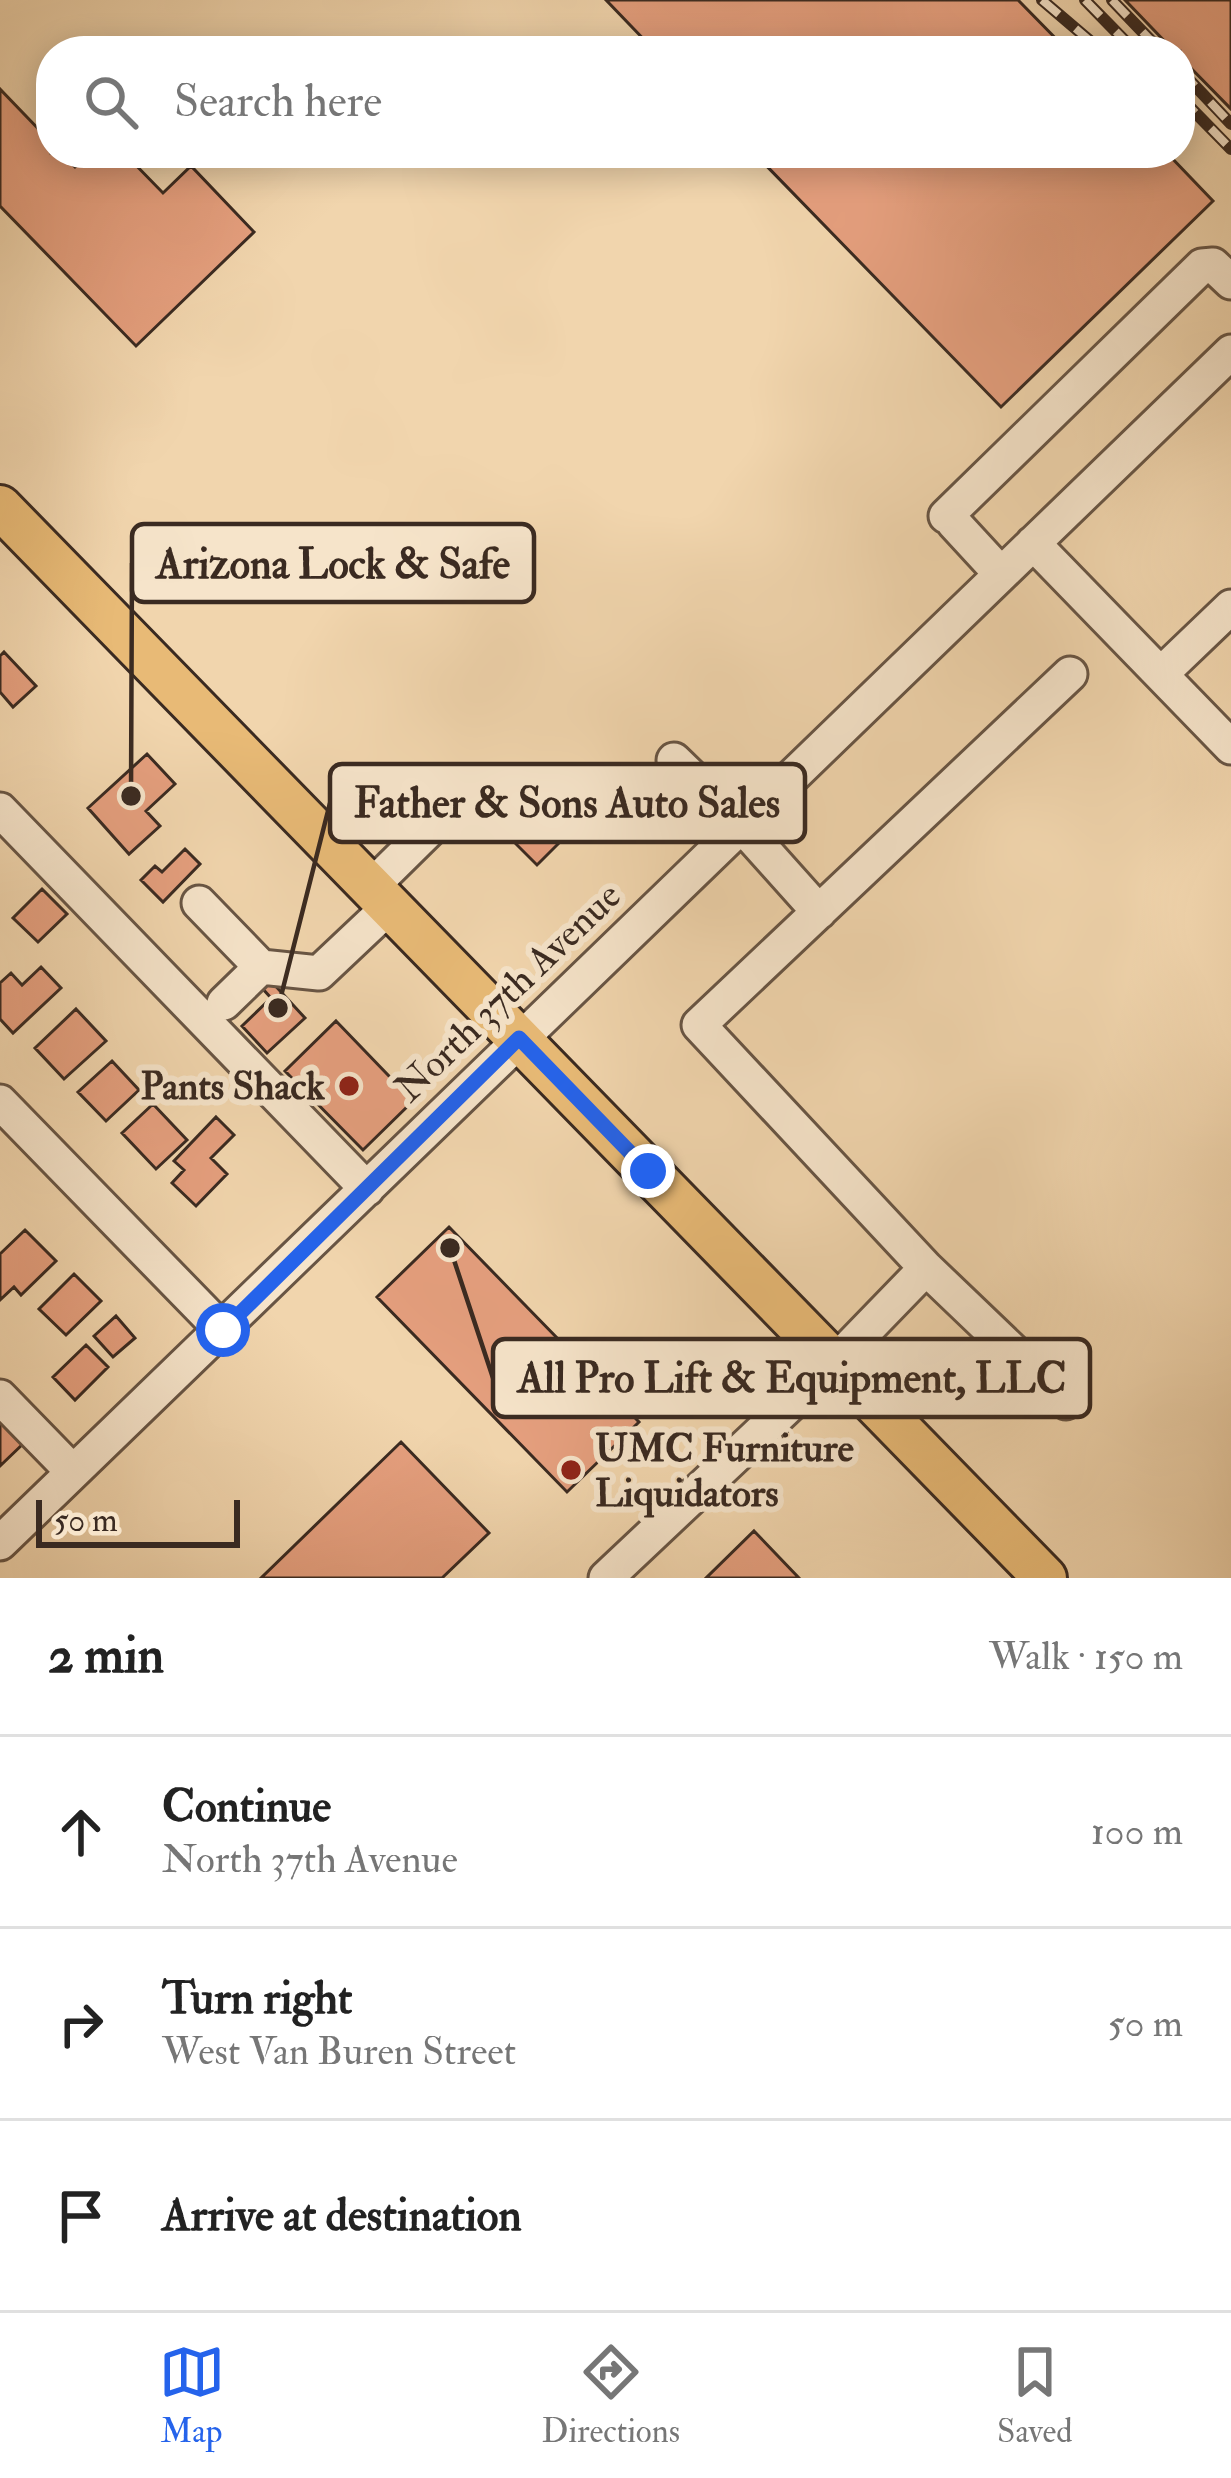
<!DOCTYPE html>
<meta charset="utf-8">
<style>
:root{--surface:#fff;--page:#f2f2f2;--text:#222;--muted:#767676;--line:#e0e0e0;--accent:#2563eb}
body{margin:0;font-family:"IM FELL Double Pica",serif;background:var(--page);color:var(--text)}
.scale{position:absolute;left:36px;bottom:30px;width:204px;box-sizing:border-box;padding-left:12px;border:6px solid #3a2a21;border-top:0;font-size:33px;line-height:42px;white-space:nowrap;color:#3a2a21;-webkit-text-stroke:9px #f6e4ca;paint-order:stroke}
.stop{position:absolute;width:36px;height:36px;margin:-27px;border:9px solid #2563eb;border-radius:50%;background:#fff}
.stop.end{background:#2563eb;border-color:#fff;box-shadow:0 3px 12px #0008}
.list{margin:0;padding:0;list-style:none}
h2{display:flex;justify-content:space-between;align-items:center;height:156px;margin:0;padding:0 48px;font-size:51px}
h2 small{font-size:39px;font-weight:400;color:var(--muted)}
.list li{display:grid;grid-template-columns:78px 1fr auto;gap:36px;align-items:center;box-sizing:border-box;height:192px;padding:0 48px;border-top:3px solid var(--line)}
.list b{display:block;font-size:45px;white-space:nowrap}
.list p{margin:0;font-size:39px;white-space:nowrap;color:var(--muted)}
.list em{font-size:39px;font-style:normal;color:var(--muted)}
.icon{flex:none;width:66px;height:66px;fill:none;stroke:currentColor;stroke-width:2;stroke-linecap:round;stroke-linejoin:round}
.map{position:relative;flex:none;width:1231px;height:1578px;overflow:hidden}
.search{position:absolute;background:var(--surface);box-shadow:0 6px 30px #0003;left:36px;right:36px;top:36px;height:132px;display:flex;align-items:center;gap:30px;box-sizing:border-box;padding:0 42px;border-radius:48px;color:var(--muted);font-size:45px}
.sheet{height:732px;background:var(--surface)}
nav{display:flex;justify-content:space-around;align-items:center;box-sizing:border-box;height:168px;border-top:3px solid var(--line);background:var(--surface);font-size:33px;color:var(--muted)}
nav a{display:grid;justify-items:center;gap:6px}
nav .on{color:var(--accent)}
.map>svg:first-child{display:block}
</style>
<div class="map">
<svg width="1231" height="1578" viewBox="0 0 1231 1578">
<rect width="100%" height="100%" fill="#f1d5ad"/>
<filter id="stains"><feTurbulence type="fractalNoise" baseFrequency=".00167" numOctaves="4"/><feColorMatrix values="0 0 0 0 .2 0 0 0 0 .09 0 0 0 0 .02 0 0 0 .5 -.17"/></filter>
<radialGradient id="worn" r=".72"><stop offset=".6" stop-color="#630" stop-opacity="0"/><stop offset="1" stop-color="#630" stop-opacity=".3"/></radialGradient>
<path fill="#e59f7e" stroke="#3a2a21" stroke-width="3" d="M606,0H1018L1068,51H655Z
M1125,0H1231V109L1180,57V51H1174Z
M0,89L51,142V153H61L75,167L90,153H124L163,193L191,166L254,232L136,346L0,206Z
M754,153H1167L1213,201L1001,407Z
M4,652L36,686L13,707L0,692V656Z
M147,754L175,784L146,811L160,826L129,854L88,808Z
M564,765L600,802L537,865L494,822L539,778L545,784Z
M185,849L200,864L163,902L141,880L155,866L162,872Z
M42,889L67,914L38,942L13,918Z
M41,967L61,988L13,1033L0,1019V983L11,973L22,985Z
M270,980L305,1018L267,1053L242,1026L271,998L262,988Z
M76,1009L106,1041L64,1079L35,1048Z
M336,1021L413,1101L363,1150L285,1071Z
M112,1061L139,1090L106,1121L78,1092Z
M153,1104L187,1140L156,1169L122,1133Z
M216,1117L234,1135L211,1158L227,1174L196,1206L172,1183L184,1170L174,1161Z
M449,1227L639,1422L567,1492L377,1297Z
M25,1230L56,1261L21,1295L14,1287L0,1300V1254Z
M74,1274L101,1301L66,1335L39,1309Z
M116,1316L135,1338L113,1357L94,1336Z
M86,1345L108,1367L75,1400L53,1377Z
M0,1414L26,1441L0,1466Z
M401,1442L489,1533L442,1578H261Z
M754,1531L799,1578H706Z"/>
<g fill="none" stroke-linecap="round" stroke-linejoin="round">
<g stroke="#685544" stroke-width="39">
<path id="minor" d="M946,516L1202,266L1213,265L1231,282
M954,523L1001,574
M1033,543L1231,747
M1161,674L1231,607
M674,760L742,826L819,912
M0,810L367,1189
M371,887L442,817
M199,903L261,967
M224,1003L261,967L319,973L390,906
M0,1102L222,1330
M926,1268L1066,1402
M0,1397L73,1472
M0,1543L1231,352
M606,1578L835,1362L926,1268L699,1025L1070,674"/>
</g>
<g stroke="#3a2a21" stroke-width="48">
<path id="major" d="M0,507L1045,1578"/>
</g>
<use href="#minor" stroke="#f6e4ca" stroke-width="33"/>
<use href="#major" stroke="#e8ba76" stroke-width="42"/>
<g stroke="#3a2a21" stroke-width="12">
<path id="rail" d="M1042,0L1102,51
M1085,0L1135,51
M1112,0L1161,51
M1180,70L1231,124
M1180,97L1231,149"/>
</g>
<use href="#rail" stroke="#f6e4ca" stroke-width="8" stroke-dasharray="22" stroke-linecap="butt"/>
</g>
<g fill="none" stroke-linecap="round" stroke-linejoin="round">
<path stroke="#2563eb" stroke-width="15" d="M223,1330L519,1038L648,1171"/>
</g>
<g fill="#8f2418" stroke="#f6e4ca" stroke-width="4.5">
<circle cx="349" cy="1086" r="12"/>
<circle cx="571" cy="1470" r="12"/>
</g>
<g text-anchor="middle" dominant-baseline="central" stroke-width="12" stroke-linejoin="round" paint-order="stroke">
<g font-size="39" fill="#3a2a21" stroke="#f6e4ca">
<text transform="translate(508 992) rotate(-44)">North 37th Avenue</text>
</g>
<g font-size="39" font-weight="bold" fill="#3a2a21" stroke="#f6e4ca" text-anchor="end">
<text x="325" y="1086">Pants Shack</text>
<text x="595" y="1448" text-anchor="start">UMC Furniture<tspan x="595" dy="45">Liquidators</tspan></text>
</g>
</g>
<path fill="none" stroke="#3a2a21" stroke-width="4.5" d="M131 796L132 563M278 1008L330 803M450 1248L493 1378"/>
<g fill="#3a2a21" stroke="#f6e4ca" stroke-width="4.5">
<circle cx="131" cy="796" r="12"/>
<circle cx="278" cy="1008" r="12"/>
<circle cx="450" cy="1248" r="12"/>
</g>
<g fill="#f6e4ca" stroke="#3a2a21" stroke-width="4.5">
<rect x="132" y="524" width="402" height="78" rx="12"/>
<rect x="330" y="764" width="475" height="78" rx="12"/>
<rect x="493" y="1339" width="597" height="78" rx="12"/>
</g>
<g font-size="42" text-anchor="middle" font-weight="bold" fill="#3a2a21">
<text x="333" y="578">Arizona Lock &amp; Safe</text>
<text x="567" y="817">Father &amp; Sons Auto Sales</text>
<text x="792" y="1392">All Pro Lift &amp; Equipment, LLC</text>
</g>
<rect width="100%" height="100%" filter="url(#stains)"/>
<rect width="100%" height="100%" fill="url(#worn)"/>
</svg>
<div class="scale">50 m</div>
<div class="stop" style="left:223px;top:1330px"></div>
<div class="stop end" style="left:648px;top:1171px"></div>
<div class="search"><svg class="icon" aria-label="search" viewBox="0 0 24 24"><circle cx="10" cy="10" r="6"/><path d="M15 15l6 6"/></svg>Search here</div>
</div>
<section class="sheet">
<h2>2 min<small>Walk · 150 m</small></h2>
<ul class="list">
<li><svg class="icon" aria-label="ahead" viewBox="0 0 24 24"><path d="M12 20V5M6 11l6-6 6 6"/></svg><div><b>Continue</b><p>North 37th Avenue</p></div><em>100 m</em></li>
<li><svg class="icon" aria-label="right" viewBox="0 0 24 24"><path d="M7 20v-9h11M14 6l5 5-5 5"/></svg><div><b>Turn right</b><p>West Van Buren Street</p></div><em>50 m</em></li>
<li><svg class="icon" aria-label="arrive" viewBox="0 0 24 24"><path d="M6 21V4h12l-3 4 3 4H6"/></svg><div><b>Arrive at destination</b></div></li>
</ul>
</section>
<nav>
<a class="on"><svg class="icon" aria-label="map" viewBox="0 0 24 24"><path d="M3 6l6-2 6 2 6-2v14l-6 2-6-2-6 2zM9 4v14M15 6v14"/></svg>Map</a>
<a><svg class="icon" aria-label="directions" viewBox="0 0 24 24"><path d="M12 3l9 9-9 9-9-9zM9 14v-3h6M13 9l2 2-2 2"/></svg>Directions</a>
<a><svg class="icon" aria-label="saved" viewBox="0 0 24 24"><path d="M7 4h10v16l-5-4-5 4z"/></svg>Saved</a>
</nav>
